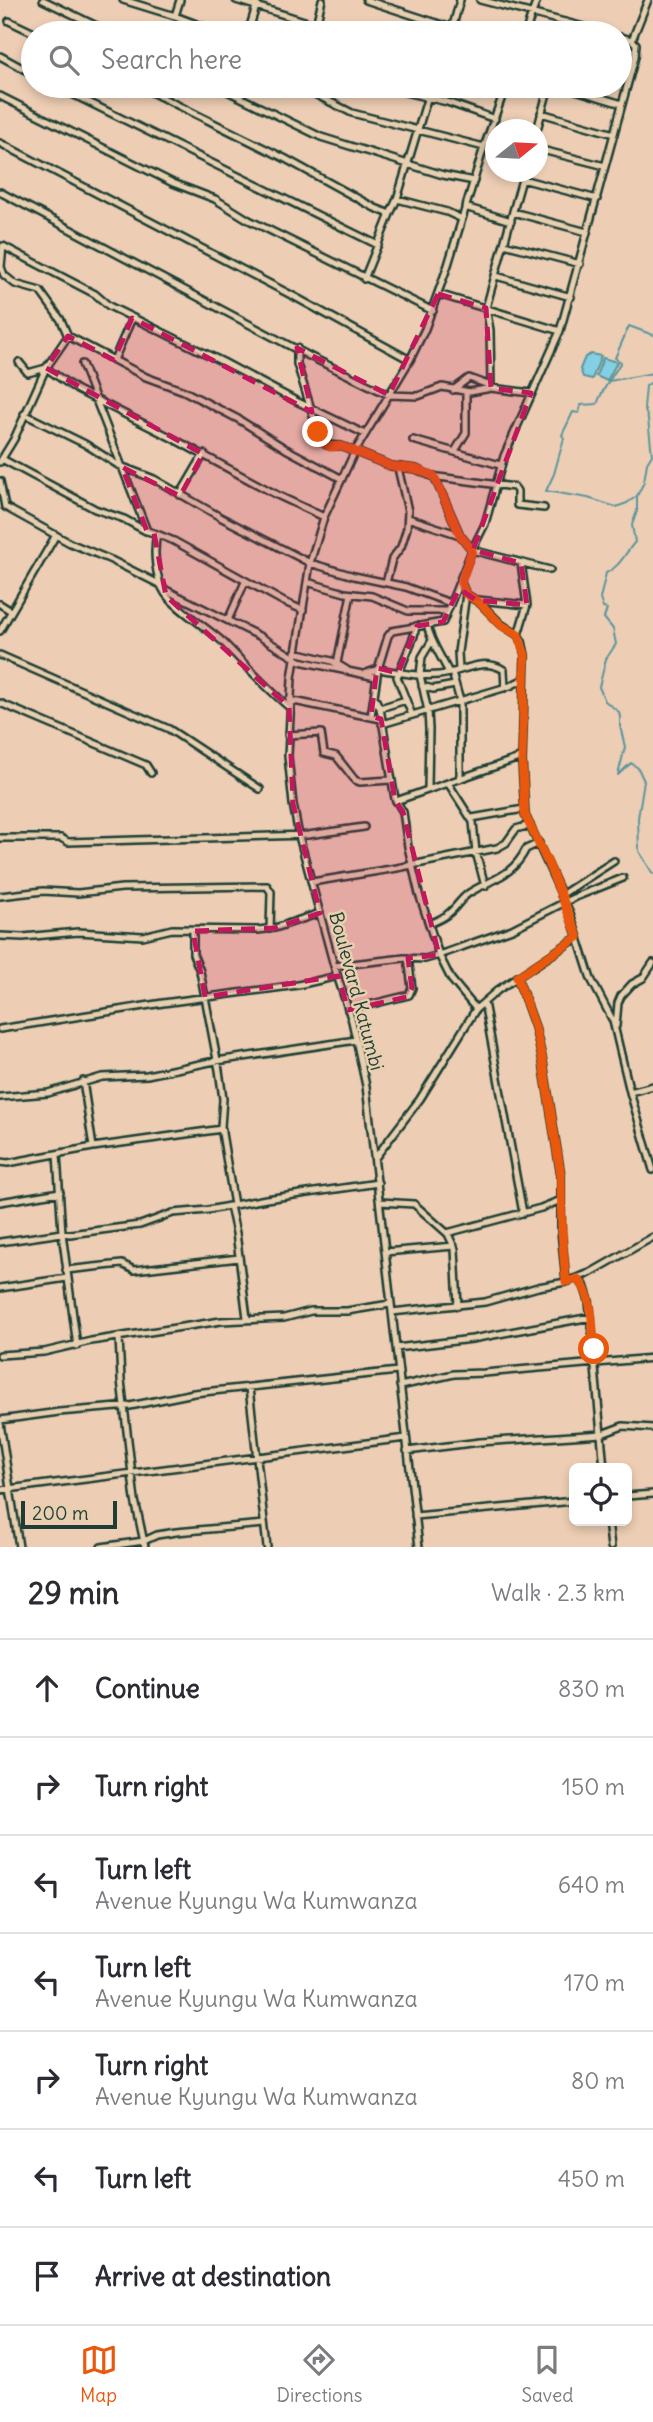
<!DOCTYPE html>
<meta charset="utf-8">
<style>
:root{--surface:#fff;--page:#f2f2f3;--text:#2b2b33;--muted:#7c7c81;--line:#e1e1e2;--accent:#ea580c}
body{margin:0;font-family:Delius,sans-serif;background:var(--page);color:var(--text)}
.controls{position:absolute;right:21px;bottom:21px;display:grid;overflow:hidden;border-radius:10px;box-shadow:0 4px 10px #0003}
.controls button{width:63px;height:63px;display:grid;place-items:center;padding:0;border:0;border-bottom:2px solid var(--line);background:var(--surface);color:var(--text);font:35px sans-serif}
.compass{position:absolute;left:485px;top:119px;width:63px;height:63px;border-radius:50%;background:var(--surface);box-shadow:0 4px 10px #0003;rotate:72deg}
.scale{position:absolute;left:21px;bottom:18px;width:96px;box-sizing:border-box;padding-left:7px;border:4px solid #1f3d34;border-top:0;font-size:19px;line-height:24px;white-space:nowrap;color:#1f3d34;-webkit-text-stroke:5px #e7cfaf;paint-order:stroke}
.stop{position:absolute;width:21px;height:21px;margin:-16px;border:5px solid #ea580c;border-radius:50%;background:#fff}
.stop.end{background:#ea580c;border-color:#fff;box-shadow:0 2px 7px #0008}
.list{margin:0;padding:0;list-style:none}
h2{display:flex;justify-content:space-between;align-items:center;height:91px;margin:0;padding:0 28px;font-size:30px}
h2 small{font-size:23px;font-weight:400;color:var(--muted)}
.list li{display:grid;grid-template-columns:46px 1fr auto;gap:21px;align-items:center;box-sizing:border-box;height:98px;padding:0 28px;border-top:2px solid var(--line)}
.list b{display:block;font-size:26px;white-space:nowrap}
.list p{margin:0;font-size:23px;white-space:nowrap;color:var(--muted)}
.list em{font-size:23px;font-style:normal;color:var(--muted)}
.icon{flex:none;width:38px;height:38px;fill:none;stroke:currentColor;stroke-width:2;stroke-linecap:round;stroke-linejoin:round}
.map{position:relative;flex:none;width:653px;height:1547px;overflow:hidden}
.search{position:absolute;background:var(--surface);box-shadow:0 4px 10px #0003;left:21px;right:21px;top:21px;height:77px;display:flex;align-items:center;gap:18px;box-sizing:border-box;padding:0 24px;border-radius:38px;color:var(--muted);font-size:26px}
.sheet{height:777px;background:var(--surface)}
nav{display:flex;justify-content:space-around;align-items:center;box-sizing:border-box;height:98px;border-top:2px solid var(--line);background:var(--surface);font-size:19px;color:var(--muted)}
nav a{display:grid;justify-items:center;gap:4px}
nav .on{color:var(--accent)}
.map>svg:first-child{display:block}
</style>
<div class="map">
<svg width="653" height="1547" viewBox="0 0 653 1547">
<rect width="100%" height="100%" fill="#edceb4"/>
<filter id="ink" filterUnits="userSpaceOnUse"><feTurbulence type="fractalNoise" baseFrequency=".0143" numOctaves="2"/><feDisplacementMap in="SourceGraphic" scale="14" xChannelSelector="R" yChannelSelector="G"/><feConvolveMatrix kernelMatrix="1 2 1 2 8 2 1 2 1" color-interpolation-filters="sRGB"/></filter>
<g filter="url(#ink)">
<path fill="#84cfe3" stroke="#5c959d" stroke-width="2" d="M591,354L601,356L592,379L583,377L580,369L585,357Z
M603,358L617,362L607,381L596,376Z"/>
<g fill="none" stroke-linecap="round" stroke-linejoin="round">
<path stroke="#5c959d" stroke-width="2" d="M609,381L653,373
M653,381L646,386L644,408L648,419L652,455L647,463L644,482L637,496V511L632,525L635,542C625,553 620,567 606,573L600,599L603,608L607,609L604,618L613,629L616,644L606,659L599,687L605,701L619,712L620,717V726L625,747L618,775L631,763L638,768L644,781L638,818L639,851L653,874
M637,496L627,503L616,507L588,498L546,491L554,474L564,438L562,435L573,412L579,413L581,405L597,404C603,388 612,377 621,362L615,358L629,326L653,335"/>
<g stroke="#1f3d34" stroke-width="10">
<path id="minor" d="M43,0L111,33
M123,0L175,16L220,33
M236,0L343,33
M366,0L467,33
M480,0L607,33
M175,16L180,0
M9,21L34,33
M248,33L258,0
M314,33L322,0
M451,33L460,0
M525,33L537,0
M564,33L566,22
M632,40L648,0
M0,56L33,74
M620,65L632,68
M56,86L378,245
M139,86L284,158L375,208L390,214L397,199L447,212L462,219
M217,86L321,137L443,175L474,181
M299,86L352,113L484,147
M379,86L447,102L495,119
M562,86L622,104
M0,96L173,183L215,199L249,220L433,311
M541,113L614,134
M537,130L549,86
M0,143L295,297L410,360
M538,149L605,166
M522,179L597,199
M0,192L309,356L389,395L418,396L442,387L470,392L491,388L531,393
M397,199L431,86
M465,207L511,221
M513,212L587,232
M504,244L580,264
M3,246L1,267L4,275L15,284L40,291L61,320L68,336L146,377L184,391L238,419L286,449L342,479
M3,246L95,294L109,306L223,362L296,401L365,434
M496,276L571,297
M364,279L390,214
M438,294L560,331
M297,348V364L320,438L327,445L341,446L391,466L416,469L431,476L514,487L517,491V505L544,508
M114,360L132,318
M19,362L28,373L46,368L77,390L172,438L277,495L324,517
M82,364L147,531L157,534C153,551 155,578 165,593C174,607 209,629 223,642C245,664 265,687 289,707
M491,388L490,330L486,308L524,172
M453,390L469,378L491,386
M24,414L85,444L118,465L154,479L222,518L310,563L354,576L406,587L450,603
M413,440L500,465
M455,451L466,433V392
M2,459L95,509L124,519L146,531
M0,462L14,439L46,368L68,336
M434,476L460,535L472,550L550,570
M0,481L5,507L70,543L111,560L161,585L166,590L259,636L300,661L376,677
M180,495L204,454
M408,518L460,535
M157,534L174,541L284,602L303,610
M307,582L345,593L372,596L408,611H447
M386,583L392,559L401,547L407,528L408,511L398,468
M461,583L466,594L480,603L501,624L518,635L522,641L525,655L522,761L525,815L570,913L591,979L613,1021L630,1092L653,1170
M478,600L527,605
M0,604L11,611
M228,620L245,582
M427,625C431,643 441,656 449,673
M0,631L56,535
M518,635L527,605L521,563
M295,652L332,661L347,670
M0,655L169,729L260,789
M337,663L351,594
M459,670L458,652L466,594
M452,672L460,701V779
M364,674L378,669L388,636L392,631L443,622L472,550L485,524L504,456L560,331L635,57L636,44L632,40L620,37
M422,686L433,689L455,685
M374,697L380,708L395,799L403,812L408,847L419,894L439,955L451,979L476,1009
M289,700L381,719
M0,703L146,765L151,773
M380,708L406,700
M412,715L397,677L414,636L416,626
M371,716L378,669C398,672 418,677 439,675C461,673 482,656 504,670L505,688
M382,724L510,686L524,679
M288,735L321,733L324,753L336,756L355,780L360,782L391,780
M448,783L473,822L476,852L485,886
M428,789L429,729L428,711L420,675L422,657L431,642
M396,801L522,757
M472,818L524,809
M0,838H61L68,842L308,835L364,827
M312,882L397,868L497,848L506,843L516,829L530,825
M561,895L614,861
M0,896L43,891L78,893L122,888L267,886L271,892L270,929
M429,924C436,921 444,918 449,913C457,907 461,898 469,893C493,878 512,877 526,849L539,843
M193,931V954L200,971L219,1070L223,1099L221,1127L234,1205
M0,936L23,937L78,932L143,936L172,929L258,930L275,928L320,913
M334,966L404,958L425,959L439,955L512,929L573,898L623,878
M517,977L535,1027L543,1062L561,1176V1231L566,1282
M484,1002L523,1213
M348,1010L409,995L412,988L408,958
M616,1026L618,1003L621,996L632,984L643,978L653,963
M0,1029L163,1003L298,985L338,976
M83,1081L93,1147
M630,1092L653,1086
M0,1097L48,1093L102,1077L147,1075L210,1062L356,1040
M57,1154L62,1233L77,1346
M375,1158L420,1099L476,1009L498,990L578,937
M0,1162L8,1163L93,1147L222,1129
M0,1202L60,1192
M380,1202L414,1204L448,1234L455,1249L458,1306
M230,1206L236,1233L247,1318
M447,1233L541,1208L561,1200
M0,1242L62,1233L70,1234L140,1225L173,1213L208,1210L266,1199L378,1183
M385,1252L454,1246
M66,1270L122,1264L134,1270L239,1258
M578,1279L584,1285L589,1301L604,1468
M0,1288L67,1278
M392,1312L485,1302L538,1287L566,1282L590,1273L653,1237
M119,1337L121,1380L135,1500L145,1547
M396,1348L472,1339L591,1317
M0,1355L44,1352L91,1341L221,1321L284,1318L311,1311H347L390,1304
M400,1386L454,1374L484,1373L653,1358
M249,1388L267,1547
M0,1420L59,1412L130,1406L194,1393L398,1371
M0,1423L19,1547
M407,1451L480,1442L602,1434L623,1426L653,1428
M0,1490L406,1438
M627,1496L653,1494
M415,1516L574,1501
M608,1521L611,1547
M101,1547L144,1541L157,1535L176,1532L264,1524
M419,1547L366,1086L352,1021L334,966L299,836L293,804L288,756L292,678L310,563L324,517L354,453L410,360L425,329L448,265L484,147L506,86"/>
</g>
<use href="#minor" stroke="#e7cfaf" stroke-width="5"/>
</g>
</g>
<g fill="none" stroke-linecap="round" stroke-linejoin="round" filter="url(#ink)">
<path stroke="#ea580c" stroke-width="9" d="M318,432L322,442L330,447L341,446L391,466L416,469L434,476L460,535L472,550L461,583L466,594L480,603L501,625L518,635L525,655L522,761L525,815L548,863L578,937L517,977L535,1027L543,1062L561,1176L562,1231L566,1282L578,1279C594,1297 592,1326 594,1349"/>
</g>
<path fill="#c2185b" fill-opacity="0.2" stroke="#c2185b" stroke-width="5" stroke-dasharray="14 9" stroke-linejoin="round" d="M438,294L486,308L491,388L531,393L473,550L521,563L527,605L476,600L459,589L443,622L417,626L398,673L377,668L371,716L381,719L395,800L403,812L439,955L408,958L412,988L407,997L348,1010L338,976L205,997L193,931L275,928L320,913L293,804L289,707L166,596L154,533L147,531L122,467L180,496L203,454L46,368L68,336L114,360L132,318L312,412L297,348L389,395Z"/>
<g text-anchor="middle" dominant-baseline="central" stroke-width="5" stroke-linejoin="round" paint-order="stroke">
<g font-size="19" fill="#1f3d34" stroke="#e7cfaf">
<text transform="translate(357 991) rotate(75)">Boulevard Katumbi</text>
</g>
</g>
</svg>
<div class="controls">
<button><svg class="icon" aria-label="locate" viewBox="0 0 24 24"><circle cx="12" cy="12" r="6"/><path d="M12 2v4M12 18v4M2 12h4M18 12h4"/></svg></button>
</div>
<svg class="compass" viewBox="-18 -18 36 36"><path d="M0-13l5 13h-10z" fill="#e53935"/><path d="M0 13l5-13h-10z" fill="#7c7c81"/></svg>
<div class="scale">200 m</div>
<div class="stop" style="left:594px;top:1349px"></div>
<div class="stop end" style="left:318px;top:432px"></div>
<div class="search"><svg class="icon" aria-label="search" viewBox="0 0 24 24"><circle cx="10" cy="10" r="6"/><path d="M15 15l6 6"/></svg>Search here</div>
</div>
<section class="sheet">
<h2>29 min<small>Walk · 2.3 km</small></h2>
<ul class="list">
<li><svg class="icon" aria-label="ahead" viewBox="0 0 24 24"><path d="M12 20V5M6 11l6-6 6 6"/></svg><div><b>Continue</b></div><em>830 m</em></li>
<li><svg class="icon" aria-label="right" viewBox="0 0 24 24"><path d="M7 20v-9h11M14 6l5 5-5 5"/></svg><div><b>Turn right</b></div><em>150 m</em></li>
<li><svg class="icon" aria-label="left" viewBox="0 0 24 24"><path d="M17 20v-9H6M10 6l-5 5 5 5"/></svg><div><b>Turn left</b><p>Avenue Kyungu Wa Kumwanza</p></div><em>640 m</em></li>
<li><svg class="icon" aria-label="left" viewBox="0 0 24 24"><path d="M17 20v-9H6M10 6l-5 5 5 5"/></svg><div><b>Turn left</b><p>Avenue Kyungu Wa Kumwanza</p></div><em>170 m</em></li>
<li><svg class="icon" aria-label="right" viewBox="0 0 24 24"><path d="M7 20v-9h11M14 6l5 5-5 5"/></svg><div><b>Turn right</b><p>Avenue Kyungu Wa Kumwanza</p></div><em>80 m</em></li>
<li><svg class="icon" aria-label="left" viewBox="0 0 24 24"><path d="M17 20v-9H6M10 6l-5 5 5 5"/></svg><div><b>Turn left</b></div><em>450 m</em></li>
<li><svg class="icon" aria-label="arrive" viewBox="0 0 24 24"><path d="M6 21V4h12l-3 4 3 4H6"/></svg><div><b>Arrive at destination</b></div></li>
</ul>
</section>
<nav>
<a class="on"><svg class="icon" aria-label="map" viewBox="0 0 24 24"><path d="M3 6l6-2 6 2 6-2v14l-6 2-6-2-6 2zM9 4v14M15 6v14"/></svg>Map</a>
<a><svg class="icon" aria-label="directions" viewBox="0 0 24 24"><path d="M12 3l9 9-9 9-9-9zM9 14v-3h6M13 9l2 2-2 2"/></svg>Directions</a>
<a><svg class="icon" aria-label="saved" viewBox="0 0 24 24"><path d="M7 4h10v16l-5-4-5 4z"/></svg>Saved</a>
</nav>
